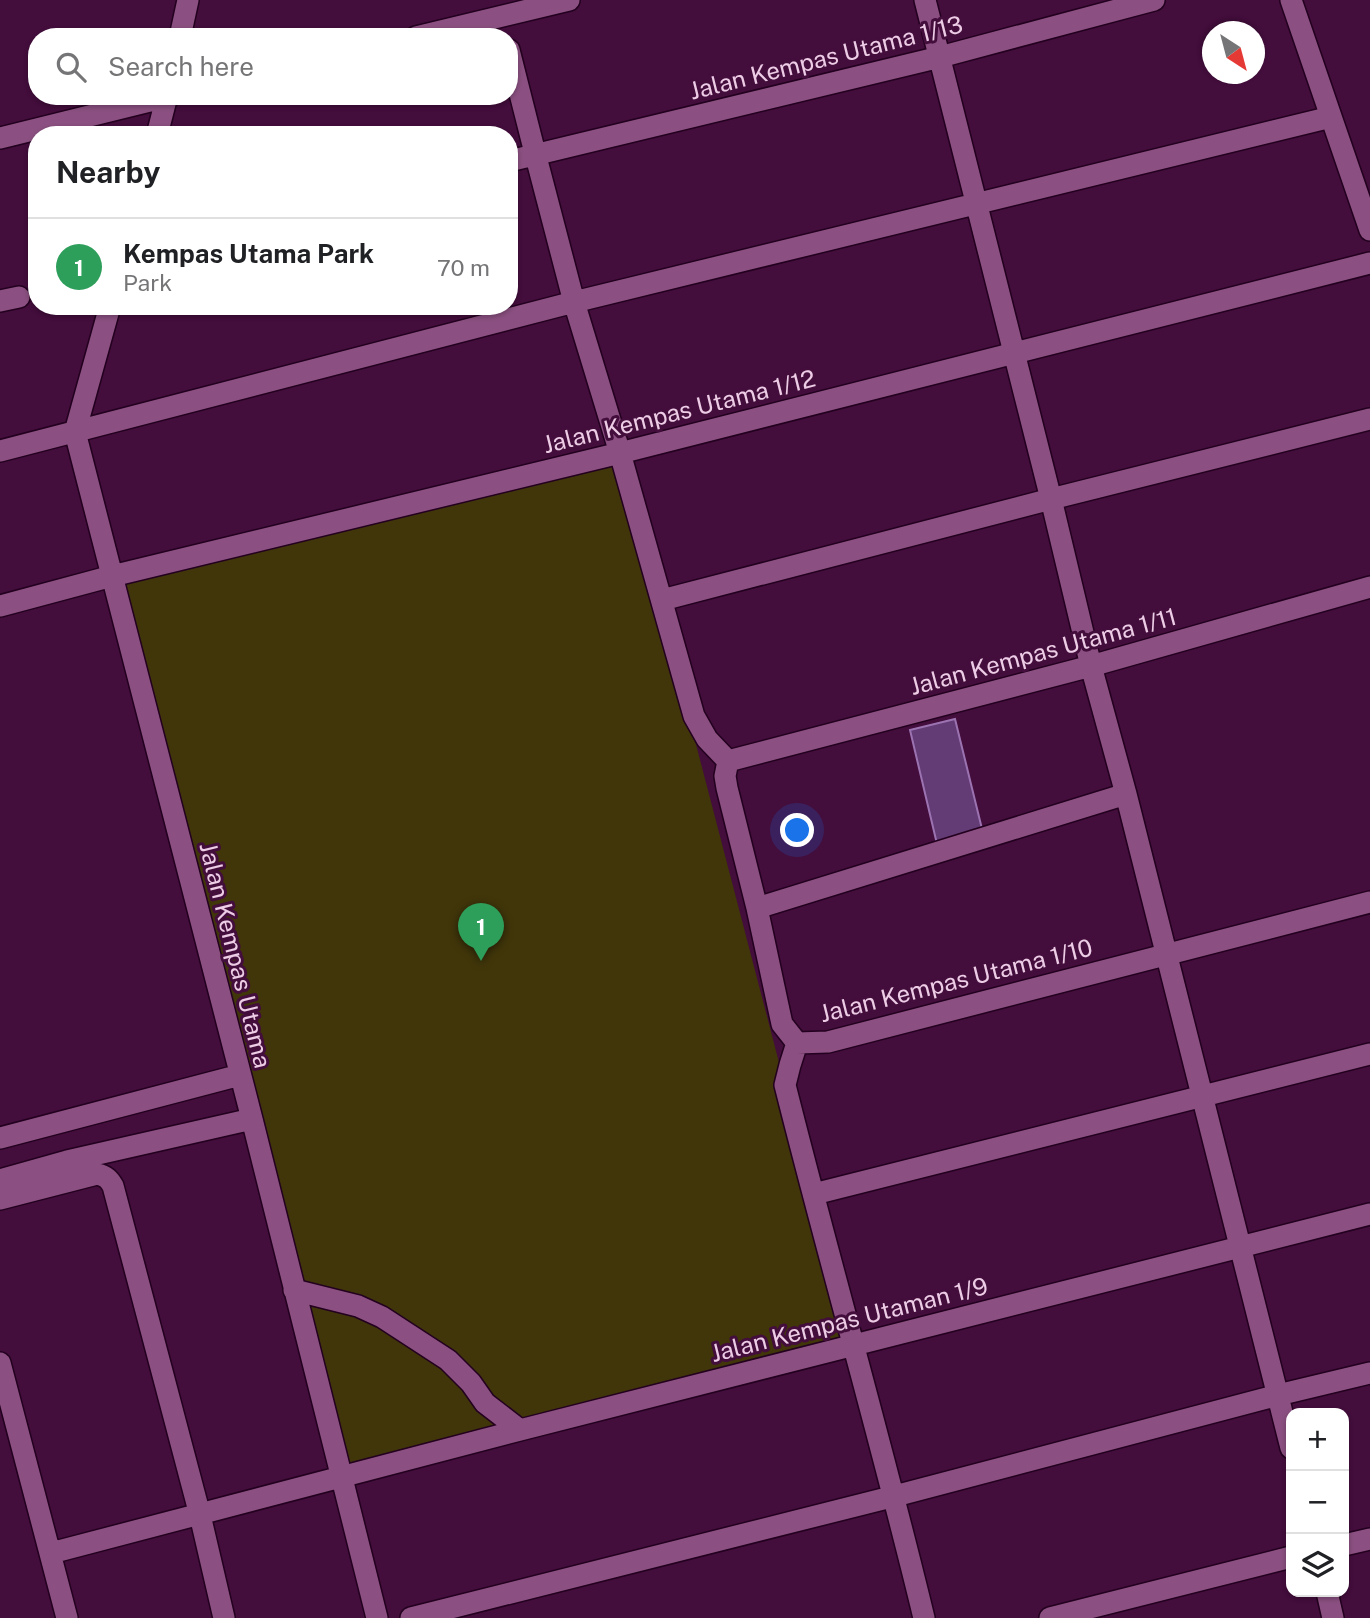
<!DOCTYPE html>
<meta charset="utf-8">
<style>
:root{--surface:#fff;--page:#f6f6f6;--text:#202124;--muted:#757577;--line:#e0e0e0;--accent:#7c3aed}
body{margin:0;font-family:"Public Sans",sans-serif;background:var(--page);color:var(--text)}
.controls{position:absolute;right:21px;bottom:21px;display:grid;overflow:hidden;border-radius:14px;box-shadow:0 2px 5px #0004}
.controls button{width:63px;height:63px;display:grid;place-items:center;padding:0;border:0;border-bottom:2px solid var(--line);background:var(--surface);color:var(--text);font:35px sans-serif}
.compass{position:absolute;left:1202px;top:21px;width:63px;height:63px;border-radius:50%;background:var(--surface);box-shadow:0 2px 5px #0004;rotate:144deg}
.you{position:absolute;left:798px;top:831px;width:24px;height:24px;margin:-18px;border:5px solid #fff;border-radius:50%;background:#1a73e8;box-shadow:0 0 0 10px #1a73e833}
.badge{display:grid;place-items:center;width:46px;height:46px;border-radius:50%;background:var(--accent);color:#fff;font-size:23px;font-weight:700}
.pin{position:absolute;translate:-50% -58px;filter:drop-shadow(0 2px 4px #0008)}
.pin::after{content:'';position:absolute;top:37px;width:24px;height:21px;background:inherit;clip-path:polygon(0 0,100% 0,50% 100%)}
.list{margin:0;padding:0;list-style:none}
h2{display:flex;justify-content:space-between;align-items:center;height:91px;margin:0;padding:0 28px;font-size:30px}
h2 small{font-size:23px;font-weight:400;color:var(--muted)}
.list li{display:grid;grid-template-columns:46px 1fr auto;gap:21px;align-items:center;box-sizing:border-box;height:98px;padding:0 28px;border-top:2px solid var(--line)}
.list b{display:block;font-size:26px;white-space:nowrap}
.list p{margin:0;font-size:23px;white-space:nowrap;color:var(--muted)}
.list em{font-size:23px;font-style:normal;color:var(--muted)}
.icon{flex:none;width:38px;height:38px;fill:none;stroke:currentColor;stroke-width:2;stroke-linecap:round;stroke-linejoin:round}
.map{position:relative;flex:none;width:1370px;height:1618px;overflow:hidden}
.search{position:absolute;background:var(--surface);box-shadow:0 2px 5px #0004;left:28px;top:28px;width:490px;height:77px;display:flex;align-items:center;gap:18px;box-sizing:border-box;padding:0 24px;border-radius:28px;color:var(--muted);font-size:26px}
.panel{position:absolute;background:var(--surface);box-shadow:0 2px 5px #0004;left:28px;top:126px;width:490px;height:189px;border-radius:28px}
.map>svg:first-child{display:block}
</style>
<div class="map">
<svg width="1370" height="1618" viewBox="0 0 1370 1618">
<rect width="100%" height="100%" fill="#430d3c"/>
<path fill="#41360a" d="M620,453L853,1346L342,1478L112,576Z"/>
<path fill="#633c76" stroke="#9c73b1" stroke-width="2" d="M955,719L983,833L937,844L910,730Z"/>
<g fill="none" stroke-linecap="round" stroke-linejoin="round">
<g stroke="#23001f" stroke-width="24">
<path id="minor" d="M925,0L1051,499L1091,666L1126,794L1291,1448
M1291,0L1370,230
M180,37L188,0
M416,37L569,0
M509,50L535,153L574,302L620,453L694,716L707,739L728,761
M157,135L167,96
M0,138L170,96
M509,161L940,57L1154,0
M0,301L19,297
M110,306L75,432L252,1119L377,1618
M0,451L574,302L1331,117
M662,600L1051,499L1370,419
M0,606L112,576L620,453L1370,263
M728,761L725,776L727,788L757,908L782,1024L797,1043L828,1042L1370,902
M728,761L1091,666L1370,587
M757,908L1126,794
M797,1043L790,1065L785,1085C830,1264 881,1440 924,1618
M0,1138L240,1075
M0,1180L67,1161L252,1119
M814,1194L1370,1054
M0,1199L97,1174C106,1176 109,1179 113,1186L200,1515L224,1618
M294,1290L358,1306L382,1317L448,1360L471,1383L485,1403L520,1430
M0,1363L67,1618
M1344,1545L1370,1539
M51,1553L520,1430L1370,1214
M1327,1592L1333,1618
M411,1618L895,1496L1278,1395L1370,1373
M1050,1618L1291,1557"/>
</g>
<use href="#minor" stroke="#8b5081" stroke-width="21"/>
</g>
<g text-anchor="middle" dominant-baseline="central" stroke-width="6" stroke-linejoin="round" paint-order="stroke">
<g font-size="24" fill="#edcce6" stroke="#430d3c">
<text transform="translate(826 57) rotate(-14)">Jalan Kempas Utama 1/13</text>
<text transform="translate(679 411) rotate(-14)">Jalan Kempas Utama 1/12</text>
<text transform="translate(1043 651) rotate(-15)">Jalan Kempas Utama 1/11</text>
<text transform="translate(236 955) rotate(76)">Jalan Kempas Utama</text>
<text transform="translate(956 980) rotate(-14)">Jalan Kempas Utama 1/10</text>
<text transform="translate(849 1319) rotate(-14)">Jalan Kempas Utaman 1/9</text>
</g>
</g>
</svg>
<div class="controls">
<button>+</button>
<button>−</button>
<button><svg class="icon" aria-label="layers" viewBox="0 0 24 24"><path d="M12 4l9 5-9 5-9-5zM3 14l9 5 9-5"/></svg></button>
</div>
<svg class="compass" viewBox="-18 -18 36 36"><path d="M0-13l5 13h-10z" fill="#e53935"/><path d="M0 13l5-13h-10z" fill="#757577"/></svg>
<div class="you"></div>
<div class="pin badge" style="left:481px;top:961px;background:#2e9e5b">1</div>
<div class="search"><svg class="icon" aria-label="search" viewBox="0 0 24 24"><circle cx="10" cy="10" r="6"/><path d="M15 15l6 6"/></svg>Search here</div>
<section class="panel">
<h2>Nearby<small></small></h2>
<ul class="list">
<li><span class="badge" style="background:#2e9e5b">1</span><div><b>Kempas Utama Park</b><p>Park</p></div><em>70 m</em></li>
</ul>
</section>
</div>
